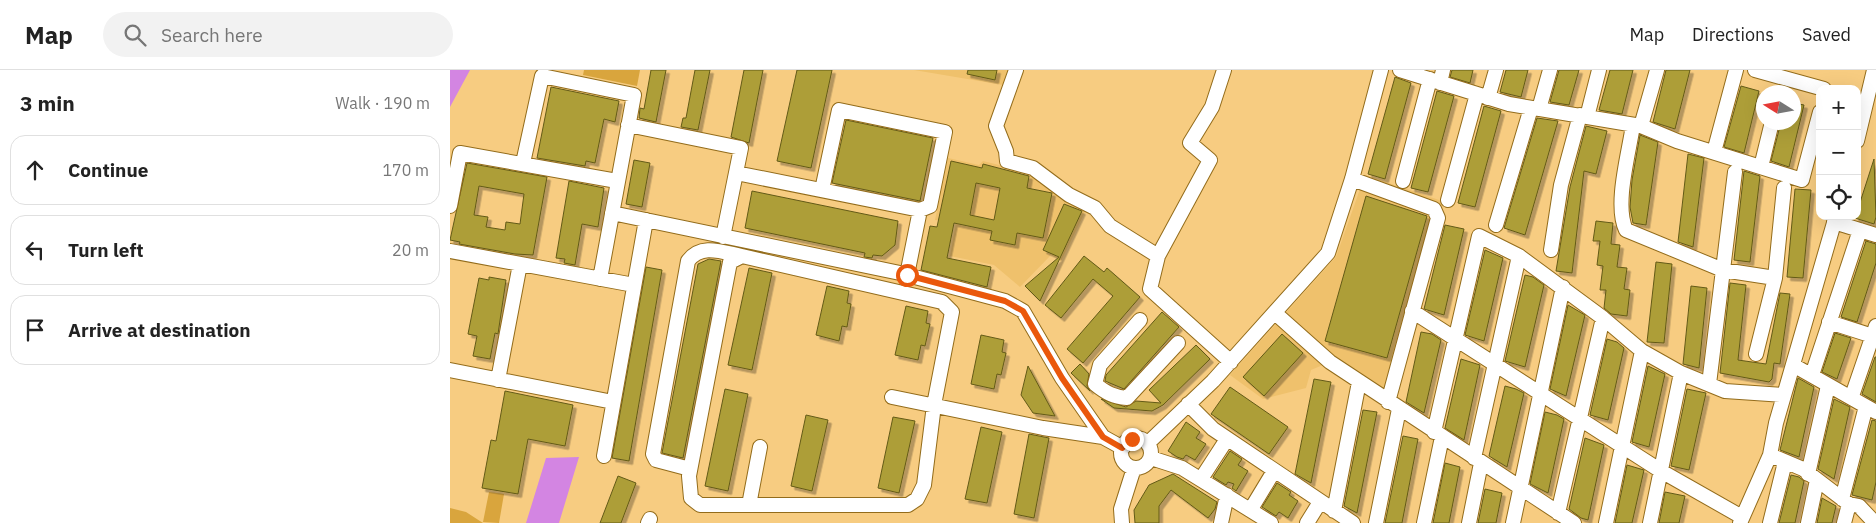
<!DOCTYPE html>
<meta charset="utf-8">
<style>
:root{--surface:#fff;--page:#f2f2f2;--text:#222;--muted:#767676;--line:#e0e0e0}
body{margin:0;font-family:"IBM Plex Sans",sans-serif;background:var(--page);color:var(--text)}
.controls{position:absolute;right:15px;top:15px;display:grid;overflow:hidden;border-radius:10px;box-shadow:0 5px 20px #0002}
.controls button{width:45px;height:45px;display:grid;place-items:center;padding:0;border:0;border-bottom:1px solid var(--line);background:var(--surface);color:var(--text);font:25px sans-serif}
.compass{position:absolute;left:1306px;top:15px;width:45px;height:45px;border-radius:50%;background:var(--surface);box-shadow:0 5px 20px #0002;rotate:281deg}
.stop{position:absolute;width:15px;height:15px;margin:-11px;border:4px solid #ea580c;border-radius:50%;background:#fff}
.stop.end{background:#ea580c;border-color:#fff;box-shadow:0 1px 5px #0008}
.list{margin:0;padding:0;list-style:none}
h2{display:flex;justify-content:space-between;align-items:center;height:65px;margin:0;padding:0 20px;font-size:21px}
h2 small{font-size:16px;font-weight:400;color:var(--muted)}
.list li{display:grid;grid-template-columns:32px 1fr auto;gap:15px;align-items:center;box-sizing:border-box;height:70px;margin:0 10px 10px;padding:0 10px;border:1px solid var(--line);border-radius:15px}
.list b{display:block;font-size:19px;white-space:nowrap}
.list em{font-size:16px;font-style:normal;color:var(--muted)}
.icon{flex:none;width:28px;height:28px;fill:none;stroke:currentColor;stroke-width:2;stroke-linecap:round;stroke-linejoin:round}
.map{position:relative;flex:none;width:1426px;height:453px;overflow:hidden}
header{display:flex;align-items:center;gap:30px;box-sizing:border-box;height:70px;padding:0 25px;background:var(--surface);border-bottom:1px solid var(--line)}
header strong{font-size:24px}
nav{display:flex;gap:28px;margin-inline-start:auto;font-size:18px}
.search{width:350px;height:45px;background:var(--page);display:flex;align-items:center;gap:12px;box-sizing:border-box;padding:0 18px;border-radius:28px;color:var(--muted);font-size:19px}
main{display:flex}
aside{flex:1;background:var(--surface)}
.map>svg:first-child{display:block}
</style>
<header>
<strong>Map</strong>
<div class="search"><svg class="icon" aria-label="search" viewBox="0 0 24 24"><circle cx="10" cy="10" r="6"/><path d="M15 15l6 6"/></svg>Search here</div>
<nav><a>Map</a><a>Directions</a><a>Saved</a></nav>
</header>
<main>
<aside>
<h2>3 min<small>Walk · 190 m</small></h2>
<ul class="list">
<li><svg class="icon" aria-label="ahead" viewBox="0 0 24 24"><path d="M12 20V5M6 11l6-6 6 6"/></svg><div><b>Continue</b></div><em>170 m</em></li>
<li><svg class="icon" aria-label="left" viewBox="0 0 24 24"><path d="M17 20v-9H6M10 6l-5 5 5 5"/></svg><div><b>Turn left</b></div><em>20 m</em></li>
<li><svg class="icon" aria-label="arrive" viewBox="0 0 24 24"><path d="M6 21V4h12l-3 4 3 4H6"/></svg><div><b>Arrive at destination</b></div></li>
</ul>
</aside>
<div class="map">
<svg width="1426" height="453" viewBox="0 0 1426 453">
<defs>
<filter id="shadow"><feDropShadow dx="3.5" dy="3.5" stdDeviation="0" flood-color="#0004"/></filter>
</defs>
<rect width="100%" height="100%" fill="#f7cc81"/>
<path fill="#efc16c" d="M464,0H559L553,15Z
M498,88L529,95L533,91L581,103L636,140L611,191L601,185L570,217L544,195L500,186L506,153L485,150Z
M915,105L992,131L993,150L943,336L880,292L861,300L856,318L813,329L780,305L886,187Z"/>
<path fill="#d9a53d" d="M134,0H190L187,16L133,5Z
M39,422L54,424L49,453L33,452Z
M0,438L16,442L33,453H0Z"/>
<path fill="#d385e2" d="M0,0H20L0,37Z
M129,387L109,453H76L96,388Z"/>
<path fill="#ad9e37" stroke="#635a18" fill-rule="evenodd" filter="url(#shadow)" d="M201,0H216L206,52L189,48L190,38L194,39Z
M245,0H260L248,60L231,57L233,48H236Z
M294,0H313L299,73L281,67Z
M347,0H382L361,98L327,91Z
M518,0H547L545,10L517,4Z
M1002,0H1023L1020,13L1000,7Z
M1056,0H1078L1071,27L1050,22Z
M1109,0H1129L1119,35L1100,32Z
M1160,0H1183L1172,44L1149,40Z
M1216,0H1240L1225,59L1203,52Z
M945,7L961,13L935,109L918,104Z
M1291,16L1309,21L1294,83L1274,77Z
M101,17L169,31L165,52L154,49L145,93L136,91L135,96L87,88Z
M987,21L1004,26L978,122L961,118Z
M1344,33L1354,35L1339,97L1321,91L1331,52H1344Z
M1034,36L1051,41L1025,137L1008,133Z
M1087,48L1108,51L1075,165L1054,158Z
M396,50L483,68L470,131L382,113Z
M1136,56L1157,61L1146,104L1134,101L1122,203L1106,201L1120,117Z
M1190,65L1208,72L1196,155L1183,153L1180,137L1182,110Z
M1238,84L1254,88L1243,177L1228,172Z
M1424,89L1426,147L1424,154L1405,148Z
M184,90L200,93L192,137L176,134Z
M501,91L532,98L533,94L579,106L577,118L602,123L593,168L567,163L565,175L540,170L542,161L504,153L497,188L541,197L537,217L471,200L480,156L487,157ZM526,113L550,118L544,150L520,145Z
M17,93L97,107L83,185L65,184L9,174L10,172L0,170ZM29,116L74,124L70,154L56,152L55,160L36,157L38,147L24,145Z
M1294,101L1310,106L1300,192L1284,190Z
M119,111L154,118L148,157L132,154L125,195L114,193L115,189L106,188Z
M1345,119L1361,120L1353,208L1337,207Z
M302,121L448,151L445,175L432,186L423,185L422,188L414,187L415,183L295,158Z
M916,126L977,146L937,288L875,271Z
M614,134L632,141L590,231L575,216L609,187L593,180Z
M1146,151L1163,153L1161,174L1170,175L1167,197L1177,198L1174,219L1180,220L1177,246L1161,244L1154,238L1156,220H1150L1153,196L1147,195L1150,171H1143Z
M995,155L1014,159L994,245L974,239Z
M1416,171L1426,174V193L1407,252L1391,247Z
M1035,180L1053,188L1034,271L1015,265Z
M634,186L654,202L657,198L690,227L633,293L617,279L663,226L643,209L611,248L595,235Z
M259,189L271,191L233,388L212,383L248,194Z
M1206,192L1222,194L1214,273L1197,272Z
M196,197L212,200L179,391L162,388Z
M299,198L322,203L302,300L278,295Z
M1075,205L1083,207L1094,215L1075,297L1055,291Z
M39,207L56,210L48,264L45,263L40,289L23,286L27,266L18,264L29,208L39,210Z
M1280,213L1296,215L1288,290L1316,294L1330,223L1340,224L1330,294L1324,293L1322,309L1319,312L1270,303Z
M377,216L399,221L397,233L401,234L397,257L392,256L389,271L366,265Z
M1241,216L1257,218L1249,298L1233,294Z
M1118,235L1135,245L1116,326L1100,319Z
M456,236L478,241L476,253L480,254L475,276L471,275L468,290L445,285Z
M712,242L729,257L674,319L655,311L656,305Z
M971,262L982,264L991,270L974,343L956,332Z
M1385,263L1401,268L1387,309L1372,302Z
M832,264L853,283L814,326L793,307Z
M531,265L554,270L552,282L556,283L551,305L547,304L544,319L521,314Z
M1157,269L1167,272L1174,278L1158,350L1140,345Z
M746,275L760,289L713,335L702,341L664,338L651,329L676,337L686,331L711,333L699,320Z
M1425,287H1426V332L1412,324Z
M1011,289L1030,295L1014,370L995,358Z
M630,294L639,304L637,316L640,321L621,303Z
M578,296L605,346L583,343L571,325Z
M1198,296L1215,304L1199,377L1182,372Z
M1348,308L1364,317L1349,387L1330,380Z
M864,309L881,312L861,413L845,404Z
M1055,316L1066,319L1074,323L1057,397L1039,386Z
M780,317L838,357L819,384L761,344Z
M275,319L298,324L278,421L255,416Z
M1237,319L1256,323L1239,400L1221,396Z
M55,321L123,335L115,376L78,369L68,424L32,418L41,370L46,371Z
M1384,329L1400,337L1384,409L1368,399Z
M913,340L927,342L907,443L894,436Z
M1095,342L1107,345L1114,349L1098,423L1080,414Z
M356,345L378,350L362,421L341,416Z
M443,347L465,351L449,423L428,418Z
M1422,350L1426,351V412L1422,430L1402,425Z
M736,352L750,362L746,368L756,374L745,390L736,385L733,389L727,387L718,381Z
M531,357L552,362L537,433L515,429Z
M579,364L599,368L584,448L564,444Z
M953,366L968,369L952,453H935Z
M1135,368L1154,375L1138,450L1131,448L1119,439Z
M780,381L792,389L788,395L798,401L786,421L782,418L784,414L778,412L776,415L763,407Z
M995,393L1010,397L999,453H983Z
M1177,395L1194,400L1182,453H1165Z
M723,404L767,432L765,439L758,448L721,420L709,436V453H685L684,440L699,415Z
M1341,405L1349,407L1354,411L1345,453H1329Z
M168,406L186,413L171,453H150Z
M827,413L841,422L839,425L848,431L838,448L829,442L826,446L812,437Z
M1035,419L1052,423L1046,453H1028Z
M1215,422L1235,426L1229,453H1209Z
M1372,428L1386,436L1382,453H1367Z"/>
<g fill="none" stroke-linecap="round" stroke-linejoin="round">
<g stroke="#936c1b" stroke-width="16">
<path id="minor" d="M566,0L546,56L556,81L557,91L583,98L619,125L645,138L660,156L708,186
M774,0L762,37L740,73L760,90L708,186L700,219L781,292
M950,0L1059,34L1191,56L1227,71L1352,110L1370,42
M1305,0L1374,19
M990,13L993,0
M1038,28L1046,0
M1089,39L1100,0
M1137,47L1149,0
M178,55L291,78L273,167
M1183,55C1179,83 1164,135 1176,160L1273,200L1325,208L1334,118
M1191,56L1207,0
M1407,71L1424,0
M1264,82L1286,0
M73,93L92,6L184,25L150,209
M1311,97L1322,52
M286,103L470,140L480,136L495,62L389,40L372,120
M902,109L984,139L988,148L938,332
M953,111L980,9
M998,130L1027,24
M0,136L10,83L167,111
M162,143L450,203L555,231L573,241L612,308L653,367L673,378
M1384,152L1426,165
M1046,155L1081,38
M1101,180L1111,115L1130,45
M0,181L184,215
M292,186L492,232L502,242L484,335L474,415L467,429L458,435H250L241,428L239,406L280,192Z
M457,205L470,140
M962,241L1211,401L1292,447
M825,243L880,292L1124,453
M690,250L650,295L645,314C656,323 664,327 677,328L728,273
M1379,252L1426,267
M1306,284L1325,208
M1343,295L1426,342
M0,300L163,332
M1363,302L1410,160
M48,310L70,194
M1259,314L1285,102
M1403,323L1426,256
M442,327L593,358L653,367
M738,334L763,359L903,453
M984,362L1029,166L1069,186L1153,248L1192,281L1231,303L1275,321L1334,325
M671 383a15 15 0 1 1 30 0a15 15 0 1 1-30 0Z
M698,373L763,311L878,183L902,109L931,0
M1320,385L1353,399L1399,434L1409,436L1425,453
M154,386L196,150
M701,388L732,398L821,453
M1024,388L1069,186
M240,399L206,390L203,384L238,191C251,173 272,182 292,186
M1358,404L1377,320
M751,409L777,369
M1392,429L1415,340
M299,435L310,377
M801,439L824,401
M884,441L909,312
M1108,443L1153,248
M198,453L200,449
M672,453L671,439L684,398
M771,453L777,425
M857,453L870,432
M926,453L949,339
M974,453L992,367
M1019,453L1031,393
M1063,453L1113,217
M1156,453L1192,281
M1200,453L1231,303
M1290,453L1320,385L1326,353L1386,146
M1320,453L1335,392
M1358,453L1367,410
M1394,453L1399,434"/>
</g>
<use href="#minor" stroke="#fff" stroke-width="14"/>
</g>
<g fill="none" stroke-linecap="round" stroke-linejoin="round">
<path stroke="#ea580c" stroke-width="6" d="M457,205L555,231L573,241L612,308L653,367L672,378L682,369"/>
</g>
</svg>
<div class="controls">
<button>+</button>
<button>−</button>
<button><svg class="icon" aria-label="locate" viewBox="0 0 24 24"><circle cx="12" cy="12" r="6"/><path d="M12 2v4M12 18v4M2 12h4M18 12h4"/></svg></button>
</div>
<svg class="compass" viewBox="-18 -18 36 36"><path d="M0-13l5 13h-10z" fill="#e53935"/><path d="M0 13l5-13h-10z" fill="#767676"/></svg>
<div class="stop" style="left:457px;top:205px"></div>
<div class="stop end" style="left:682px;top:369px"></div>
</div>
</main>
